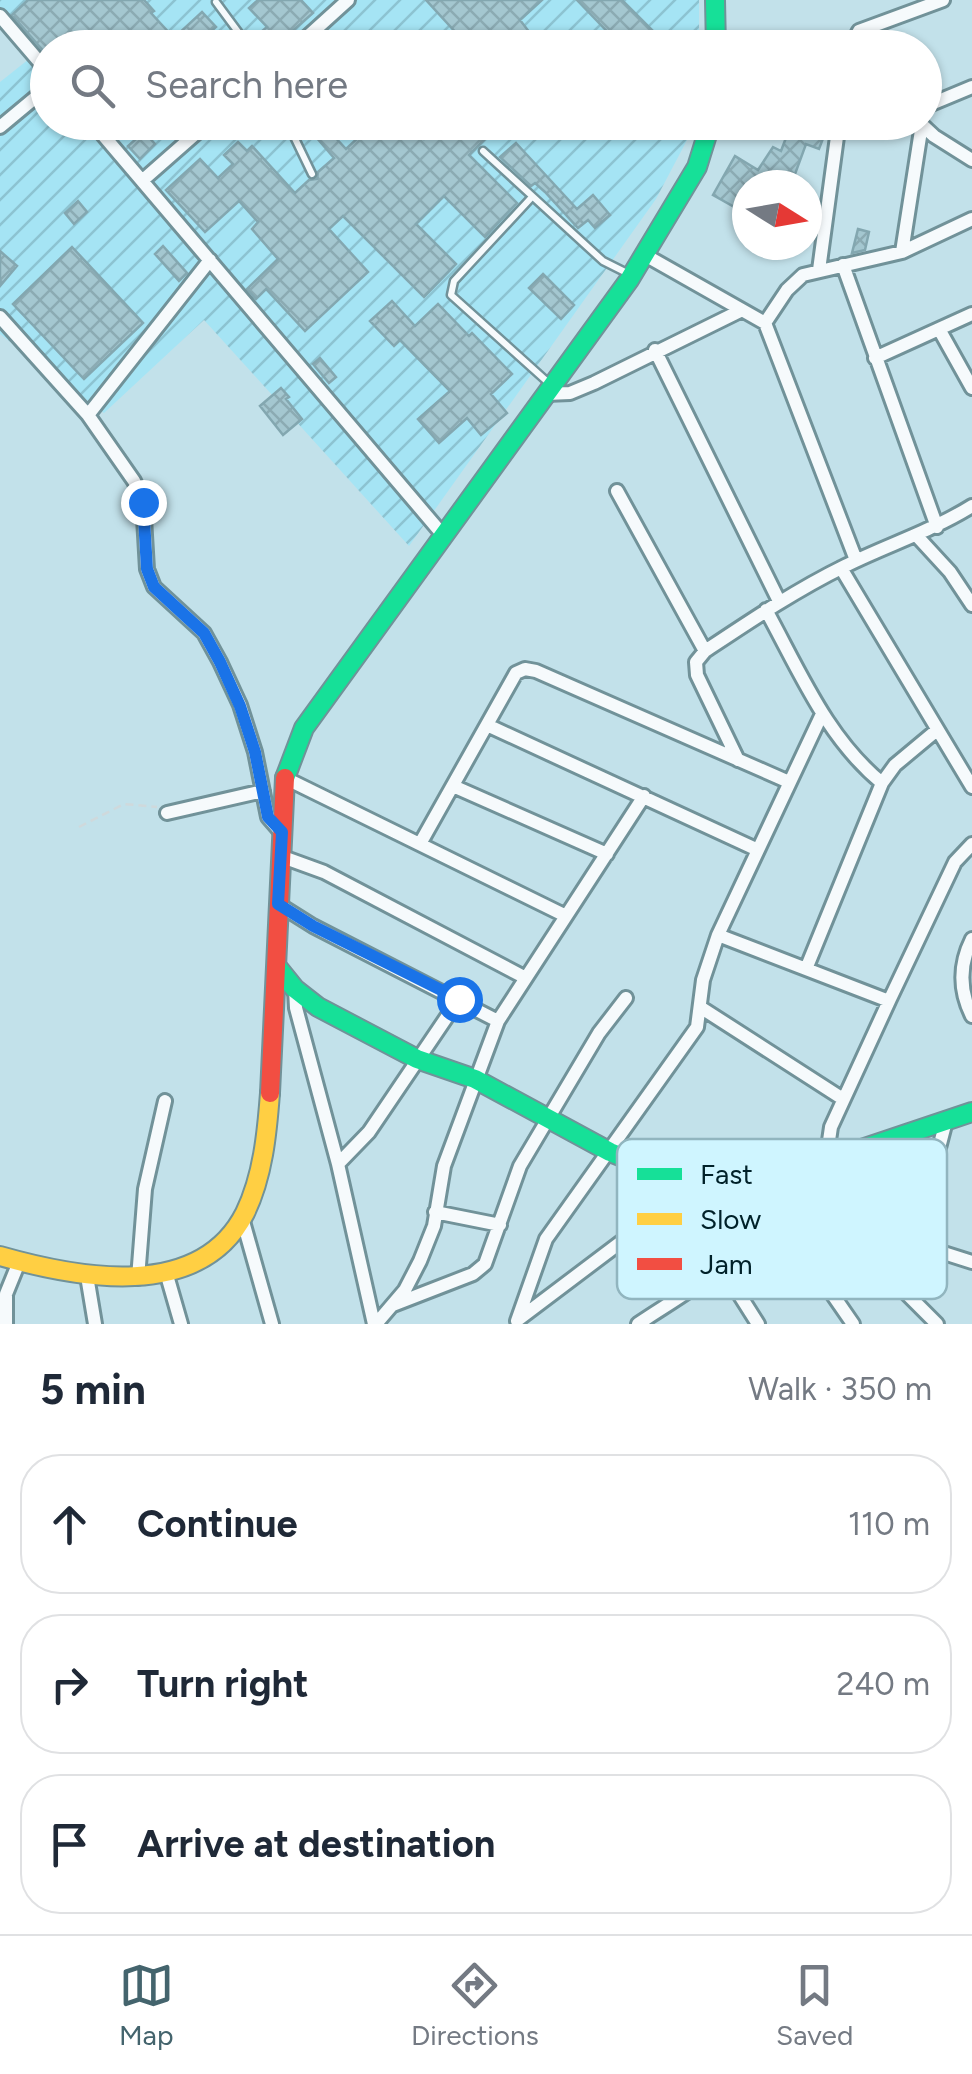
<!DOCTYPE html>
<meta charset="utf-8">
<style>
:root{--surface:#fff;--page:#f6f6f7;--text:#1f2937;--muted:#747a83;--line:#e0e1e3;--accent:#44646d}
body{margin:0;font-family:Figtree,sans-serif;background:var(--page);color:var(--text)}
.compass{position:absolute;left:732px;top:170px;width:90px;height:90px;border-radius:50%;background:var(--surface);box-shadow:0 2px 8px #0004;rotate:101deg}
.stop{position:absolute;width:30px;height:30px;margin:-22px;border:8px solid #1a73e8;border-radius:50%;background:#fff}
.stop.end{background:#1a73e8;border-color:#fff;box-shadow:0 2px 10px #0008}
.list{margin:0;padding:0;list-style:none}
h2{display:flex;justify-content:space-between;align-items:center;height:130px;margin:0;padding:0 40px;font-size:42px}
h2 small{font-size:32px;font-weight:400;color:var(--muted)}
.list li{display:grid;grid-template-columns:65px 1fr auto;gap:30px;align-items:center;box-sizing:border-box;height:140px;margin:0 20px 20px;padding:0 20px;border:2px solid var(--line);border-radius:40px}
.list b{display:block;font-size:38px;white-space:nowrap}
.list em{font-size:32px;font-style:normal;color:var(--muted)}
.icon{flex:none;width:55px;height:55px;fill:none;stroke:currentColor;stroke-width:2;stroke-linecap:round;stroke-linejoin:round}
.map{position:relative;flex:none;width:972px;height:1324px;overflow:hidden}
.search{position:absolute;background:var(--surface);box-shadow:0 2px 8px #0004;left:30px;right:30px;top:30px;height:110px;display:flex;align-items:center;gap:25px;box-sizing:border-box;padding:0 35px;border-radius:55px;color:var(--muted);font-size:38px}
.sheet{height:610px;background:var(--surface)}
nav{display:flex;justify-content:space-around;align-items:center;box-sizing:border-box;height:140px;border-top:2px solid var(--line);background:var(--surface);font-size:28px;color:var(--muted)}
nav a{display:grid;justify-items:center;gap:5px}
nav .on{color:var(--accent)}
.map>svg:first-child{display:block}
</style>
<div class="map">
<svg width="972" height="1324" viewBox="0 0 972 1324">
<defs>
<pattern id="industrial-furrows" width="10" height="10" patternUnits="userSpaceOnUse" patternTransform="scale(2.5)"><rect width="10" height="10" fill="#a5e4f4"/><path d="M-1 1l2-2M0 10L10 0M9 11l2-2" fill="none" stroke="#8cc3d1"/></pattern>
<pattern id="building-cross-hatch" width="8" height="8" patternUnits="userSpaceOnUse" patternTransform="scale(2.5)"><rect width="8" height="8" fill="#a4c7d0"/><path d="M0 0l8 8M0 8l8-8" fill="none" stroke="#8babb3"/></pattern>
</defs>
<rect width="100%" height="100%" fill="#c2e1ea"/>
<path fill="url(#industrial-furrows)" d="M0,0H699V47L48,48V122L696,123L656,199L409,546L204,320L104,413L0,334V82L29,59L0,21Z"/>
<path fill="url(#building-cross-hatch)" stroke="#83a7b0" stroke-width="2.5" d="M28,0H144L154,11L151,13L174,38L202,12L216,27L207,35L218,48H124L119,43L115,48H48L46,54L12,15Z
M258,0H301L313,13L273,48H264L255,37L267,27L249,8Z
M426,0H542L520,20L530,33L513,48H470Z
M577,0H622L670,48H623Z
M558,34L570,48H542Z
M321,122L346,149L375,122H409L424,139L440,122H502L469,155L517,203L485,237L444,196L416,224L456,264L424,297L343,216L329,229L368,272L305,331L266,289L256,299L247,289L278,259L252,229L258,222L239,201L205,232L166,190L200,159L218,178L233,164L224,155L238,142L247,151L252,146L295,193L309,180L317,179L318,172L334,158L311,131Z
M792,122L829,123L819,149L806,144L791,185H747V214L713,195L735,156L758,170L773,147L781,151Z
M144,132L155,144L140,159L128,146Z
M516,143L577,209L593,195L610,215L595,228L588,220L578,228L545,192L535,183L531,186L500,157Z
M78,201L87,212L74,224L65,213Z
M858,229L869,232L865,250L852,253Z
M163,246L187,273L179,281L155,254Z
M72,247L143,323L84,379L13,304Z
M0,251L17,266L0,286Z
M543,274L574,305L561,319L529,288Z
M392,301L415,326L438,304L469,336L472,333L512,374L491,394L507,413L481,435L467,418L439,443L418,419L450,391L400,340L394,346L370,321Z
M320,358L336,377L329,383L313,364Z
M281,388L289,397L286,399L302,419L283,435L260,406Z"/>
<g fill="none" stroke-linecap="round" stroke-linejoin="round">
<g stroke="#719299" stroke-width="11">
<path id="lane" d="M216,2L250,48
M287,122L312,174
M483,151L603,261L631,275
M531,198L454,281L451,295L552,386"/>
</g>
<g stroke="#719299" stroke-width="18">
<path id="street" d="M0,16L48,72
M295,48L348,0
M850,48L859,31L943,0
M924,107L972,87
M92,122L443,535
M919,122L934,136L972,160
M0,127L48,87
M143,180L209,122
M902,252L922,124
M645,255L765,323
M843,265L937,527
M819,270L839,122
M0,317L88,415L134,481L143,501L147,569L154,587L204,633L220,662L240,705L255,752L268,817L281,832
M939,329L972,388
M655,350L779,601
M875,358L972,314
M546,394L570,393L594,383L742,310
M88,415L210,260
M617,491L705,651
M916,535L950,572L972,605
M856,560L765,323L787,290L803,275L902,252L972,219
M841,568L972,787
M766,610C800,672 827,738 882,783
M487,725L758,850
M738,760L697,675L696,662L705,651C750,621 796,590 845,566C887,545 932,531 972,506
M285,778L566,916
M453,786L607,854
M167,813L263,791
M421,842L516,673L525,669L536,671L789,782
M280,856L324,872L524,977
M278,904L313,926L498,1021
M718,935L889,1001L831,1127L826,1161L889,1249
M972,939C959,965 959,990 972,1016
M806,969L882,783L895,765L937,730
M295,989L296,1008L338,1164L374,1324
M889,1001L955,862L972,844
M700,1007L843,1099
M338,1164L369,1132L459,999
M757,1185L853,1324
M435,1212L500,1225
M242,1218L272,1324
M916,1236L928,1248L972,1262
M722,1267L758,1324
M166,1272L181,1324
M87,1276L95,1324
M138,1278L145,1189L165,1101
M393,1305L473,1274L485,1264L520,1166L599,1033L626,998
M519,1319L629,1236L653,1208L670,1176
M517,1321L546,1239L697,1027L703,980L718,935L822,714
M6,1324V1294L19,1262
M376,1324L405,1290L420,1261L434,1226L444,1166L498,1021L644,796
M638,1324C694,1286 753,1261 757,1185
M937,1324L878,1265C881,1248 901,1243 916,1236L946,1121"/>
</g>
<g stroke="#719299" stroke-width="22">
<path id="fast" d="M715,0L716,48
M285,778L304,728L629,280L697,167L711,122
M278,968L295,989L318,1007L417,1059L475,1079L610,1152L670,1176L694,1174L757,1185L780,1181L826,1161L972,1112"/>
</g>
<g stroke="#719299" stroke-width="22">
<path id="slow" d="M0,1256C77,1278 200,1302 245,1213C263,1176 267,1133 270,1093"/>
</g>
<g stroke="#719299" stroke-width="22">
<path id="jam" d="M270,1093L285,778"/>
</g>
<path stroke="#cfd9dc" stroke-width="2.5" stroke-dasharray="8 5" stroke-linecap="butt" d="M79,827L124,804L157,807"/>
<use href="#lane" stroke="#f6fafc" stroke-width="6"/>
<use href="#street" stroke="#f6fafc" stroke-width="12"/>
<use href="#fast" stroke="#16e098" stroke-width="18"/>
<use href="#slow" stroke="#ffcf43" stroke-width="18"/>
<use href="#jam" stroke="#f24e42" stroke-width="18"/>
</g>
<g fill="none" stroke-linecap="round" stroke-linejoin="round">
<path stroke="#1a73e8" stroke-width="12" d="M143,502L147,569L154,587L204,633L220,662L240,706L255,752L268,817L282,832L278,904L313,926L459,999"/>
</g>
<rect x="617" y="1139" width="330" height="160" rx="15" fill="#cff5ff" stroke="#91b5bf" stroke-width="2.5"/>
<rect x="637" y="1168" width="45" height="12" fill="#16e098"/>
<rect x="637" y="1213" width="45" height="12" fill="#ffcf43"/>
<rect x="637" y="1258" width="45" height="12" fill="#f24e42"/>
<g font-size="28" fill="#002129">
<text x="700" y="1184">Fast</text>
<text x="700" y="1229">Slow</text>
<text x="700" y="1274">Jam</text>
</g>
</svg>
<svg class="compass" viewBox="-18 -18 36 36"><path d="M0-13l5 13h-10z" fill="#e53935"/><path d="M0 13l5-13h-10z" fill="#747a83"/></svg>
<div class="stop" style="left:459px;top:999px"></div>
<div class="stop end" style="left:143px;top:502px"></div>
<div class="search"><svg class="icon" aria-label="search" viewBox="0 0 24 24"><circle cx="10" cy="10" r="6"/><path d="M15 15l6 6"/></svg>Search here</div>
</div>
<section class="sheet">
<h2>5 min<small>Walk · 350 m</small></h2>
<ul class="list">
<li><svg class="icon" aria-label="ahead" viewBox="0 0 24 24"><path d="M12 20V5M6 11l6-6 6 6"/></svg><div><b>Continue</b></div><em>110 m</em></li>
<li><svg class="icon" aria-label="right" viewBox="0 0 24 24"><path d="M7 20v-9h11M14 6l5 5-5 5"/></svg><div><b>Turn right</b></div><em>240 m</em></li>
<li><svg class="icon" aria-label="arrive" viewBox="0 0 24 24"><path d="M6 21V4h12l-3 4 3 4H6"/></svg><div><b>Arrive at destination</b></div></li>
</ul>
</section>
<nav>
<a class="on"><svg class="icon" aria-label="map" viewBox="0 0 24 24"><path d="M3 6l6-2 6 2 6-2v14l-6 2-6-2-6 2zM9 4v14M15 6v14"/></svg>Map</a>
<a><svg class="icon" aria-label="directions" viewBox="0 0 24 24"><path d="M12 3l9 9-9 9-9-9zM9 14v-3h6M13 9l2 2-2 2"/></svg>Directions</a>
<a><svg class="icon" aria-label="saved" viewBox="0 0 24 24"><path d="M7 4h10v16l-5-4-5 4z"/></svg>Saved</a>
</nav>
